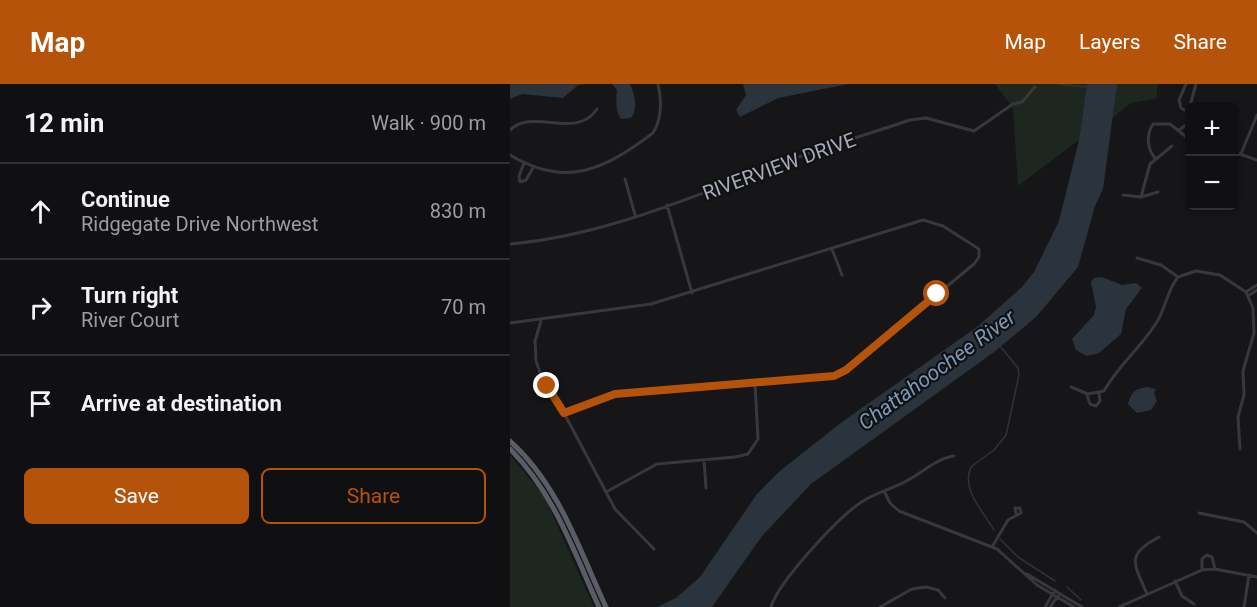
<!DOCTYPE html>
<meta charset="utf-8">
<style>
:root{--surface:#101012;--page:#1e1e20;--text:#f1f3f6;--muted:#9c9d9f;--line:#303032;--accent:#b45309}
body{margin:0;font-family:Roboto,sans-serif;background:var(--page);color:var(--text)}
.controls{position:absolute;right:18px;top:18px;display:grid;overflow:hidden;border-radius:9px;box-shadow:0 3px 9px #0003}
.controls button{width:54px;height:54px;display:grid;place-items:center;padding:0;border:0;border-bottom:2px solid var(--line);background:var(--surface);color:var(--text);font:30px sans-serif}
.stop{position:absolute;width:18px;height:18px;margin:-14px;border:4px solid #b45309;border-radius:50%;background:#fff}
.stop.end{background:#b45309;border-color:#fff;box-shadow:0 2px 6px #0008}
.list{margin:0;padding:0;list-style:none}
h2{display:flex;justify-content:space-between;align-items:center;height:78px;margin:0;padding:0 24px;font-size:26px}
h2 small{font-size:20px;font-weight:400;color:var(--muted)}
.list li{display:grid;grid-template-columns:39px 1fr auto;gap:18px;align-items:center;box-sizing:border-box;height:96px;padding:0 24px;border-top:2px solid var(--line)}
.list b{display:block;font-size:22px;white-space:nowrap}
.list p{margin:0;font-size:20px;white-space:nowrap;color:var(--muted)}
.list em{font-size:20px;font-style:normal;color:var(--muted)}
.actions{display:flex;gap:12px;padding:18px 24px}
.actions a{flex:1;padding:14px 0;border:2px solid var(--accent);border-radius:9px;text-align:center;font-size:21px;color:var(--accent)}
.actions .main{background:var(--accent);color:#fff}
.icon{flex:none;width:33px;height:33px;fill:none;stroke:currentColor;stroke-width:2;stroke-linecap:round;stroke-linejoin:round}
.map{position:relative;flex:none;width:747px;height:523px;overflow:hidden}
header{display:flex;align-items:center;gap:36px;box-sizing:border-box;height:84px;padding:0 30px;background:var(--accent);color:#fff}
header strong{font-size:28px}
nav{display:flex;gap:33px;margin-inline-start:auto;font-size:21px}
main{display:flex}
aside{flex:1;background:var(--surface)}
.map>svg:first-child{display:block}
</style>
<header>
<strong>Map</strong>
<nav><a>Map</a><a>Layers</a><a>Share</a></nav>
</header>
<main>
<aside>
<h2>12 min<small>Walk · 900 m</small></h2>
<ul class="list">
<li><svg class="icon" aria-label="ahead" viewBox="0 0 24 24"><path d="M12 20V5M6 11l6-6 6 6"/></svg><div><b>Continue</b><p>Ridgegate Drive Northwest</p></div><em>830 m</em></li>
<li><svg class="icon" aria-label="right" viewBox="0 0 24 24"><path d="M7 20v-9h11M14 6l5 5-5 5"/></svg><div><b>Turn right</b><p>River Court</p></div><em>70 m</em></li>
<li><svg class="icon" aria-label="arrive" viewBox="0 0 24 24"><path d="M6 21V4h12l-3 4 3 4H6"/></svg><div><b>Arrive at destination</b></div></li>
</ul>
<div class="actions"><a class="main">Save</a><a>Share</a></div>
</aside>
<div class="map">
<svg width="747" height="523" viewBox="0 0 747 523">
<rect width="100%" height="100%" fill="#161618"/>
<path fill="#1d271f" d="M485,0H577L569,56L508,102L503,24Z
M603,0H648L646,15L621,19L595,40Z
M0,371L34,412L84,523H0Z"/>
<path fill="#2b343d" d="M0,0H75L68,1L53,14L12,10L0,15Z
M102,0H120C125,10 128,25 121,34L111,35C105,27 106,15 107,6Z
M233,0H338L268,14L230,33L226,26L236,11Z
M577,0H607L593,105L585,122L568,183L526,233L484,268L301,400L252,452L202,523H147L166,514L190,493L247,410L270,387L332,338L467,243L512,203L524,188L549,137L569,56Z
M592,193L612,201L626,199L632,204L616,225L611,250L589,269L577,272L566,266L562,255L584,231L586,223L581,198L584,194Z
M637,303L646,305L644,309L647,317L641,326L627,329L618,320C622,307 625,305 637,303Z"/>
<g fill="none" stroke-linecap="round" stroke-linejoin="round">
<path stroke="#2b343d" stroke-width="1.5" d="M548,0L576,3
M484,446C474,428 449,404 462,382L484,366L496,351L509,291L508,284L490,262
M490,455L508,473L545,497
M557,503L571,516"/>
<path stroke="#37373d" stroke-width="3" d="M676,0L669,16L671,24L680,29
M680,22L686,0
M0,46C23,23 66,57 87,25
M669,46L677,40L680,35
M724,68L747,76
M731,70L747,31
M0,71C57,105 95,85 143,49C152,34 152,17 148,0
M645,74C637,65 636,50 643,40H660L680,56
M14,79L9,92L10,98L16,96L23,84
M115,95L125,131
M613,111L631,113L648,108
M631,113L640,80L662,62
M157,121L182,209
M0,160C95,152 186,111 275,78C316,62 359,50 400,36L416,34L464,47L503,20L512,18L525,3
M322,165L332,191
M627,174L651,181L668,193
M736,208L747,201
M738,212L747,206
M31,237L25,257L26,277L32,294L54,329L105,425L144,465
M0,239L141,220L413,136L433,142L469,165V173L464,180L336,286L324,292L112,309L54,329
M561,303L578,310L594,307C609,280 633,262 648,236C656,222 658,205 668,193L686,187L710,191L736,208L743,224L744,249L733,287L734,311L728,333L730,365
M577,311L580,320L586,322L590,317L589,309
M194,376L196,404
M374,407L380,419L389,427L487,465L527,501L564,523
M96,408L147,380L225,373L238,370L248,355L245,300
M689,429L734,438L747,449
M482,463L498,436L511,429L510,424H505L506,430
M692,486V475L697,471L702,473L705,485
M517,490L572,523
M665,497L672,512L684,520
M637,510C624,479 615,471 649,453
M261,523C268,498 328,434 350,419C365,408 384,405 400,395C414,387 428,374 444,372
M370,523L402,505L416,503L428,506L435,514
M535,523L545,506
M540,523L548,512
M609,523L692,486L705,485L747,493
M734,523L739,491"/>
<path stroke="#5a5c66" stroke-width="5" d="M0,357C49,401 69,465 96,523
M0,365C44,409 64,468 89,523"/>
</g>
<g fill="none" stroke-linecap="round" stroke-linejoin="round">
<path stroke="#b45309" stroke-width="8" d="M37,302L54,329L105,310L324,292L336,286L427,210"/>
</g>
<g text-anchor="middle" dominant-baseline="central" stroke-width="4.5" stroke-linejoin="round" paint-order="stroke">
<g font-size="20" fill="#a7acb9" stroke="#111113">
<text transform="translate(269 82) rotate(-20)">RIVERVIEW DRIVE</text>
</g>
<g font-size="21" font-style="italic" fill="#7b98b7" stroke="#111113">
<text transform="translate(427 286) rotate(-36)">Chattahoochee River</text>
</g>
</g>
</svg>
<div class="controls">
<button>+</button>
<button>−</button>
</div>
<div class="stop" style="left:427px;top:210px"></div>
<div class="stop end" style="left:37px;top:302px"></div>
</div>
</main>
